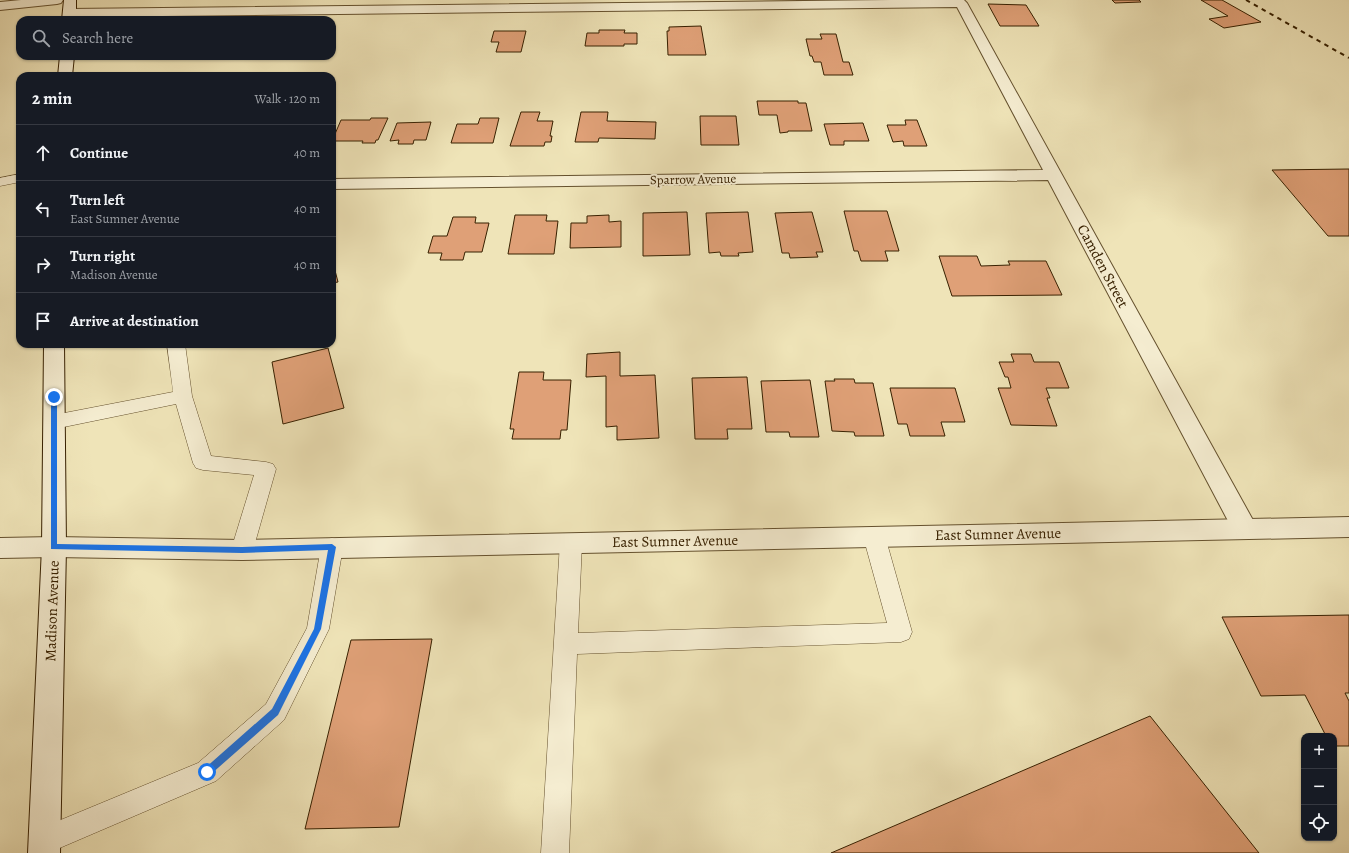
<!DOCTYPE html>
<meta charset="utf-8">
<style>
:root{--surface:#171b24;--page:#20242c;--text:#f1f3f6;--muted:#9ea1a6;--line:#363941}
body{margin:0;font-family:Alegreya,serif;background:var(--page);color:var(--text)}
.controls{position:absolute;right:12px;bottom:12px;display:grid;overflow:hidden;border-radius:8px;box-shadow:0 1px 3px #0004}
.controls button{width:36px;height:36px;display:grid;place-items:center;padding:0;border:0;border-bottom:1px solid var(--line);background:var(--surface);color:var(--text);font:20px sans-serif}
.stop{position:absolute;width:12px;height:12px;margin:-9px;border:3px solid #1a73e8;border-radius:50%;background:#fff}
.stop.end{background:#1a73e8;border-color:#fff;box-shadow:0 1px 4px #0008}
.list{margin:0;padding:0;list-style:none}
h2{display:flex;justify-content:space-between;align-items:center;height:52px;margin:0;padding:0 16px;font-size:17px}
h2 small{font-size:13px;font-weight:400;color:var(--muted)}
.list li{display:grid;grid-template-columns:26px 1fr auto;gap:12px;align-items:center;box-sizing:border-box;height:56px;padding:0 16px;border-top:1px solid var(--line)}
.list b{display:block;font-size:15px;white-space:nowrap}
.list p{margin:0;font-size:13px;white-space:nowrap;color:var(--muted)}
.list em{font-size:13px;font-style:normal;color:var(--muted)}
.icon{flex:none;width:22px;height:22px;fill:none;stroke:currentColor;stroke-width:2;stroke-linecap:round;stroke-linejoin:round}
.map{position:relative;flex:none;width:1349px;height:853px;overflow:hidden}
.search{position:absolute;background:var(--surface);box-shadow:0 1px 3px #0004;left:16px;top:16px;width:320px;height:44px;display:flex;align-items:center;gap:10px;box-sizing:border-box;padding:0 14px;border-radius:12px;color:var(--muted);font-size:15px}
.panel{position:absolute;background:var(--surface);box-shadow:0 1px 3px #0004;left:16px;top:72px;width:320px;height:276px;border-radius:12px}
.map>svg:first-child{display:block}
</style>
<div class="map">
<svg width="1349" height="853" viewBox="0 0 1349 853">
<rect width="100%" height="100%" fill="#efe4b8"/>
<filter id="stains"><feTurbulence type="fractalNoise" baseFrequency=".005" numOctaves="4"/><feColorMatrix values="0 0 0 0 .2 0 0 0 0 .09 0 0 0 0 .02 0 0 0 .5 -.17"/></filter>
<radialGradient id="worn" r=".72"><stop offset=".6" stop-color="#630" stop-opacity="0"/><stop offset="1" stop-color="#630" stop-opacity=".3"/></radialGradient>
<path fill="#dfa077" stroke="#372000" d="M1112,0H1139L1141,2L1115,3Z
M1201,0H1222L1261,22L1224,28L1209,19L1228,16Z
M988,4L1026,5L1039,26H1000Z
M701,26L706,55H668L667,31H669V27Z
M599,30H625L624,33H637V44H624V46H585L587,33H599Z
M494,31H526L521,52H496L499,42H491Z
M820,34H836L843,62H849L853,75H824L821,62H814L812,56H810L806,39H822Z
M154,56H223L153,58Z
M757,101H798V103H806L812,131H788V132L780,133L777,115H759Z
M521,112H540L537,121H553L550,136H552L551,142H545L544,146H510Z
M581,112H608L607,121L656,122L655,139L599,138L598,142H575Z
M700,116H736L739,145H701Z
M371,118H388L378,140H376L375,143H362L363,141H332L341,120H370Z
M480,118H499L493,143H451L457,124H478Z
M905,120H917L927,146H904L903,141L893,142L887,125H906Z
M431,122L426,140H414L413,144H398L399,140L390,141L397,123Z
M863,123L869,141H844V145H830L824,124Z
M1349,169V236H1328L1272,170Z
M844,211H887L899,251H885L888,261H861L858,251H854Z
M687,212L690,255L643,256V213Z
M748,212L753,252L738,253L739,256H721L720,252L709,253L706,213Z
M812,212L823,252H816L818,257L790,258L789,253H782L775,213Z
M515,215H547L546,221H558L554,254H508Z
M609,215V222L621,221V247L570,248L571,223H587V216Z
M453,217H476L475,223H489L482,252H465L463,260H440L442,253H428L433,236H447Z
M939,256H977L981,266L1010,265L1008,261H1046L1062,295L952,296Z
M332,259L338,282L332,283Z
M328,348L344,408L283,424L272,362Z
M620,352V376L655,375L659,438L617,440V426L606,427V376L586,377L587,354Z
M1011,354H1031L1034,362H1059L1069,388H1046L1050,398H1047L1057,426L1011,425L998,388H1011L1008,377H1005L999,362H1014Z
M519,372H544L543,380H571L567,430H561L560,439H512L514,429H510Z
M747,377L752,429H727L728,439H695L692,378Z
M834,379H854L855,383H873L884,436H855L854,432L832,431L825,381H835Z
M810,380L819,437H790L789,432H766L761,381Z
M890,388H955L965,422H941L945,436H910L907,424H898Z
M1349,615V693H1345L1349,701V746H1334V736H1326L1305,695L1261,696L1222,617Z
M432,639L399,827L305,829L351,640Z
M1150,716L1259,853H831Z"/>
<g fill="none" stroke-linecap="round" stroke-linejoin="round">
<g stroke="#65512e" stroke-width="1">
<path id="service" d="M20,174V182L0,186V178Z
M167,344H185L192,396L211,456L266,462L273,464L276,469L253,550L250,556L242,559L234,556L231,550L254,475L203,470L196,468L193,463L176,404L54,429L47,427L45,422L47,417L54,415L173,392Z
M874,528L881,530L885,536L912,632L909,639L901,642L577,654L569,853H541L560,543L563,537L571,534L579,537L582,543L578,633L887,623L863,536L867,530Z
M332,538L340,541L343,547L329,629L284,720L216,781L48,853H40L34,851L31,841L34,831L198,763L266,704L307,628L321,547L324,541Z"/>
</g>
<g stroke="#65512e" stroke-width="2">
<path id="minor" d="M21,0H63L61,3L57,4L0,10V2Z
M890,0H964L967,3L1254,522L1257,529L1254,536L1245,539L1236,536L1048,180L332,189V179L1043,170L957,7L69,17L64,16L63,13L64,10L69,9Z"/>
</g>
<g stroke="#65512e" stroke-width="2">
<path id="tertiary" d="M1349,517V537L242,560L54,557L0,558V538L54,537L242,540Z"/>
</g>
<g stroke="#372000" stroke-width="2">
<path id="secondary" d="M64,0H76V20H62Z
M60,56H74L72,76H58Z
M44,344H64L66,547L60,853H28L42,547Z"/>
</g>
<use href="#service" fill="#f5edd1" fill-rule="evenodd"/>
<use href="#minor" fill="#f5edd1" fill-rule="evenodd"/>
<use href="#tertiary" fill="#f5edd1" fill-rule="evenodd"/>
<use href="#secondary" fill="#f5edd1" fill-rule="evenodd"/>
<path stroke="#372000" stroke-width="2" stroke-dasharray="4.5 4.5" stroke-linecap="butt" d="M1246,0L1349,58"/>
</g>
<path fill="#1a73e8" d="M54,395L57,397V544L242,547L332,544L336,547L321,629L278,715L210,775L207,776L204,775L203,772L204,769L272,709L314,629L328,550L242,553L51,549V397Z"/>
<g text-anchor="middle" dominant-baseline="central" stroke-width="4" stroke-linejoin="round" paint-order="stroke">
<g font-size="13" fill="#372000" stroke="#f5edd1">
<text transform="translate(693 179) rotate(-1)">Sparrow Avenue</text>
</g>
<g font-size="15" fill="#372000" stroke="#f5edd1">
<text transform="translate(1103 266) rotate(62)">Camden Street</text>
<text transform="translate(998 534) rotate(-1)">East Sumner Avenue</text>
<text transform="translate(675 541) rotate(-1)">East Sumner Avenue</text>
<text transform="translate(52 611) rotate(-88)">Madison Avenue</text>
</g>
</g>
<rect width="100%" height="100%" filter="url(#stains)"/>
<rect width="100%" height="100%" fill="url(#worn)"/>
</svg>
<div class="controls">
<button>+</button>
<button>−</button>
<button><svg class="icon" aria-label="locate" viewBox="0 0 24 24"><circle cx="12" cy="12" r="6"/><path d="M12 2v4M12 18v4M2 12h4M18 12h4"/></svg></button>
</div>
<div class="stop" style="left:207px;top:772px"></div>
<div class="stop end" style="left:54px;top:397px"></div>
<div class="search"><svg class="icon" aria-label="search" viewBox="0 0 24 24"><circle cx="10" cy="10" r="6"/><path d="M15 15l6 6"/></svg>Search here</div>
<section class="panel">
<h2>2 min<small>Walk · 120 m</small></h2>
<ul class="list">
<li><svg class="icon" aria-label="ahead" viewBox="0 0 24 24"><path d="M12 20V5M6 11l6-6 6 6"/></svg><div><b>Continue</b></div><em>40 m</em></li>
<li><svg class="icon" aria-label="left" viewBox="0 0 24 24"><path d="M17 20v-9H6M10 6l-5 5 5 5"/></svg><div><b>Turn left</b><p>East Sumner Avenue</p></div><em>40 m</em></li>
<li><svg class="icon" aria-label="right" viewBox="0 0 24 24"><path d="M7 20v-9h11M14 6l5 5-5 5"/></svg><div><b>Turn right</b><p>Madison Avenue</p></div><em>40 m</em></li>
<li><svg class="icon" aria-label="arrive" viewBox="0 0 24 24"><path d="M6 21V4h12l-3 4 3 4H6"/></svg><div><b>Arrive at destination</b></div></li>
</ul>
</section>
</div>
